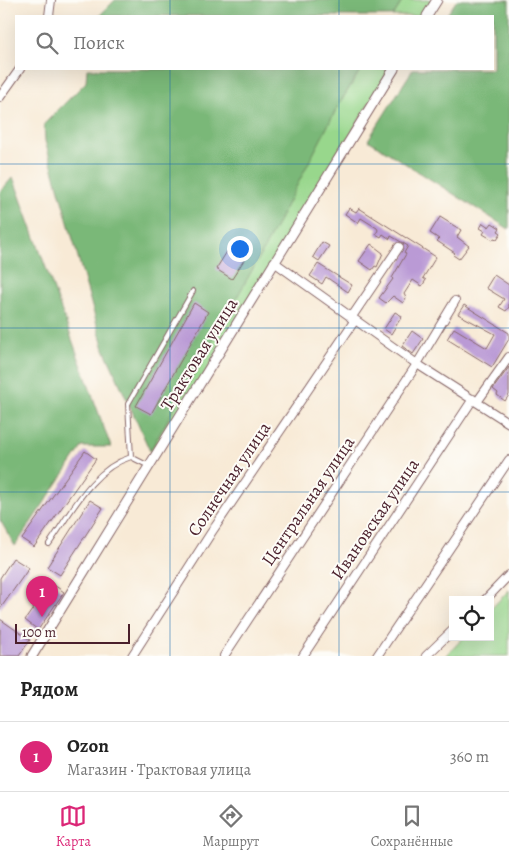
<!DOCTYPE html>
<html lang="ru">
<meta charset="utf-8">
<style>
:root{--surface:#fff;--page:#f6f6f6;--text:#222;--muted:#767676;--line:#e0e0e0;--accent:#db2777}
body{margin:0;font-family:Alegreya,serif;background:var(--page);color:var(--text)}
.controls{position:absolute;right:15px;bottom:15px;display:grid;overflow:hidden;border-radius:0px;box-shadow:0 5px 20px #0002}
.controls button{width:45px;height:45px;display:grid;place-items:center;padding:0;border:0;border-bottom:1px solid var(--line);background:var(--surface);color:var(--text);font:25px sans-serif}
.scale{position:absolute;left:15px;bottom:12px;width:115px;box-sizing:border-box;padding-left:5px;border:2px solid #4a1f2b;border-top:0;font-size:14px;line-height:18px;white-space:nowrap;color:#4a1f2b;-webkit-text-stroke:4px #fdfcf7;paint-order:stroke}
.you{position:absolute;left:239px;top:248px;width:18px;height:18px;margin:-12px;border:4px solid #fff;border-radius:50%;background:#1a73e8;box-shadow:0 0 0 8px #1a73e833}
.badge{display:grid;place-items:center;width:32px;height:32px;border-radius:50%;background:var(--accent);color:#fff;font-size:16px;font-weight:700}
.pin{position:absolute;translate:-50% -41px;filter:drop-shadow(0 1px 2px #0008)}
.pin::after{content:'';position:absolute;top:26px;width:18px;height:15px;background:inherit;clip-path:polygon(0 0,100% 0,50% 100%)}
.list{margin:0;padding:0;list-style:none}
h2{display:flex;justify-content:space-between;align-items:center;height:65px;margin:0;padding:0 20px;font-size:21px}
h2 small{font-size:16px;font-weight:400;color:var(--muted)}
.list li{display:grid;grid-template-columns:32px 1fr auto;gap:15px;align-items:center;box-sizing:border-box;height:70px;padding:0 20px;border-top:1px solid var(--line)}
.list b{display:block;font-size:19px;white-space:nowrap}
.list p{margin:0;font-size:16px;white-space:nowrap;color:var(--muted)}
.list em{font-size:16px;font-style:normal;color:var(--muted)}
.icon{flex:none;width:28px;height:28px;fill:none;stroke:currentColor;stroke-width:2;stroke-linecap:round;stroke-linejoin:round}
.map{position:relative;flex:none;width:509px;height:656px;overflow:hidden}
.search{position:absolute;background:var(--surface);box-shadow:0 5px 20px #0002;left:15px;right:15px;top:15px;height:55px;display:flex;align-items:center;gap:12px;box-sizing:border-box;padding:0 18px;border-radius:0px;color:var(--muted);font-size:19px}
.sheet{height:135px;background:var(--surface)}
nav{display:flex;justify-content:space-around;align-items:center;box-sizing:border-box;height:70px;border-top:1px solid var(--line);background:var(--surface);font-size:14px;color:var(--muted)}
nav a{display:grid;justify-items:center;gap:2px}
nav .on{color:var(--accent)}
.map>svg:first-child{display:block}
</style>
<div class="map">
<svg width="509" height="656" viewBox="0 0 509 656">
<rect width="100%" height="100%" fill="#fdfcf7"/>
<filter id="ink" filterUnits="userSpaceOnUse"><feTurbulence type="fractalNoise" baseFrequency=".02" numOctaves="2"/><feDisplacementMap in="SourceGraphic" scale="10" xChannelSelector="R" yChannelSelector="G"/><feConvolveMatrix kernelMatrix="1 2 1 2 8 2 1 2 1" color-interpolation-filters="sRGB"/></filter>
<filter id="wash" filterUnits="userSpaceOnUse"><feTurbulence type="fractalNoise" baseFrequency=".0096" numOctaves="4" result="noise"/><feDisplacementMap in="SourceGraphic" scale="20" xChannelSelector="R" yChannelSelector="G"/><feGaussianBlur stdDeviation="1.12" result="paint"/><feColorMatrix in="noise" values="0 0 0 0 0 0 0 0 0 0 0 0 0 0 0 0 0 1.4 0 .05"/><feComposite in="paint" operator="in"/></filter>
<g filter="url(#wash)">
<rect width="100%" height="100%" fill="#f8ead6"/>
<path fill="#98d78c" stroke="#717b5c" d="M403,0H432L422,16H393Z
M361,69H390L155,456L150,451L338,106Z
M509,590V656H446L464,637H490V610Z"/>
<path fill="#7ab878" stroke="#626c52" d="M115,0H403L393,16H99Z
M457,0H509V229L368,140L413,69H493V16H446Z
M87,69H361L338,106L263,251L150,451L104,349L45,141L44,124L86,82Z
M13,177L111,447H82L15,546L0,520V192Z"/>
<g id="blocks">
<path fill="#ba9ad5" d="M349,208L356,212L359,208L436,257L423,278L426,280L422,286L413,280L404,294L406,298L403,303L393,296L386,303L379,298L393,279L392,278L406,254L404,253L408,246L391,236L390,239L383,234L381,237L376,234L378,230L377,228L361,218L358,223L345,214Z
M440,217L461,230L457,237L469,246L459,259L453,255L455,253L437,241L439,239L430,233Z
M483,223L489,227L492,223L500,228L498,231L501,233L497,239L494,238L493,240L483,234L485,231L480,228Z
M322,242L329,246L319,261L313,257Z
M371,244L383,253L377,267L375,266L372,270L359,261Z
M228,250L244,260L232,279L216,269Z
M318,264L352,285L348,292L326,277L322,284L310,276Z
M494,275L509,285V307L506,311L499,307L504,299L486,288Z
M194,303L208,312L151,414L136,406Z
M464,305L509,333V339L492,367L447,339L454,328L487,348L495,334L458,314Z
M395,312L402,316L391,334L384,329Z
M412,331L423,339L413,354L402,346Z
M509,367V395L505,401L497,395L498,393L493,389Z
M85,451L96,459L34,547L22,539Z
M90,500L103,508L60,575L47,567Z
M13,558L29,568L0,609V578Z
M51,583L64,592L38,630L25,620Z
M0,619L30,640L19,656H0Z"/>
</g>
</g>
<g filter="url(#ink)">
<use href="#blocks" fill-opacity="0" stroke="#876667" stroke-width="1"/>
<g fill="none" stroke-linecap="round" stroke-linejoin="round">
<g stroke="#876667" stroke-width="6">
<path id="service" d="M131,457L128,404L193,291
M49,544C72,511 92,469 131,457L149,466"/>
</g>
<g stroke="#876667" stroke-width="10">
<path id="minor" d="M49,16L51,0
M0,97L20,69
M274,262L417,364L509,423
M351,318L399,247
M477,402L509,357
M485,600L509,575
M132,656L211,533L355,320
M224,656L417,364L455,301
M303,656L473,399
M377,656L509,460
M426,656L453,630"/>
</g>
<g stroke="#876667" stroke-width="11">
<path id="tertiary" d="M427,16L437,0
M32,656L394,69"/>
</g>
<use href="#service" stroke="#fff" stroke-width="4"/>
<use href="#minor" stroke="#fff" stroke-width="8"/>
<use href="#tertiary" stroke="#fff" stroke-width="9"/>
</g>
</g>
<path fill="none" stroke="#1f6fb2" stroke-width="1" stroke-opacity="0.55" d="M170,0V16M339,0V16M170,69V656M339,69V656M0,164H509M0,328H509M0,492H509"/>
<g text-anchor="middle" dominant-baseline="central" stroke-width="4" stroke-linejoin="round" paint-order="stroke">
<g font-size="18" fill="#4a1f2b" stroke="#fdfcf7">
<text transform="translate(199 354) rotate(-58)">Трактовая улица</text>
<text transform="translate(229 479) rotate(-56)">Солнечная улица</text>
<text transform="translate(308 501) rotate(-56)">Центральная улица</text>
<text transform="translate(375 519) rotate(-56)">Ивановская улица</text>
</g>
</g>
</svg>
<div class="controls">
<button><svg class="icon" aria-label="locate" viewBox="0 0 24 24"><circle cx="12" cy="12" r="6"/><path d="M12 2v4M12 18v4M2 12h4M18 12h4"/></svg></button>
</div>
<div class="scale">100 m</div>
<div class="you"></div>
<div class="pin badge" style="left:42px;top:617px">1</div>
<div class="search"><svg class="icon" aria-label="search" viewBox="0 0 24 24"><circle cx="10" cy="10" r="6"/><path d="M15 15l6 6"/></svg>Поиск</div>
</div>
<section class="sheet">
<h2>Рядом<small></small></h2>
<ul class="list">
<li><span class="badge">1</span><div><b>Ozon</b><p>Магазин · Трактовая улица</p></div><em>360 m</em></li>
</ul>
</section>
<nav>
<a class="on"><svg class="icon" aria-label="map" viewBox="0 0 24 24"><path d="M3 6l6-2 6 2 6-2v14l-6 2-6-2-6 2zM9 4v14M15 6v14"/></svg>Карта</a>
<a><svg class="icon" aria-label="directions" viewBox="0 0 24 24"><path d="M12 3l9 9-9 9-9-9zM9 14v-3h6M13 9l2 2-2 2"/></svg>Маршрут</a>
<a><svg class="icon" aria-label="saved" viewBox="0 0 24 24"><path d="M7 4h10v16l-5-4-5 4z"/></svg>Сохранённые</a>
</nav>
